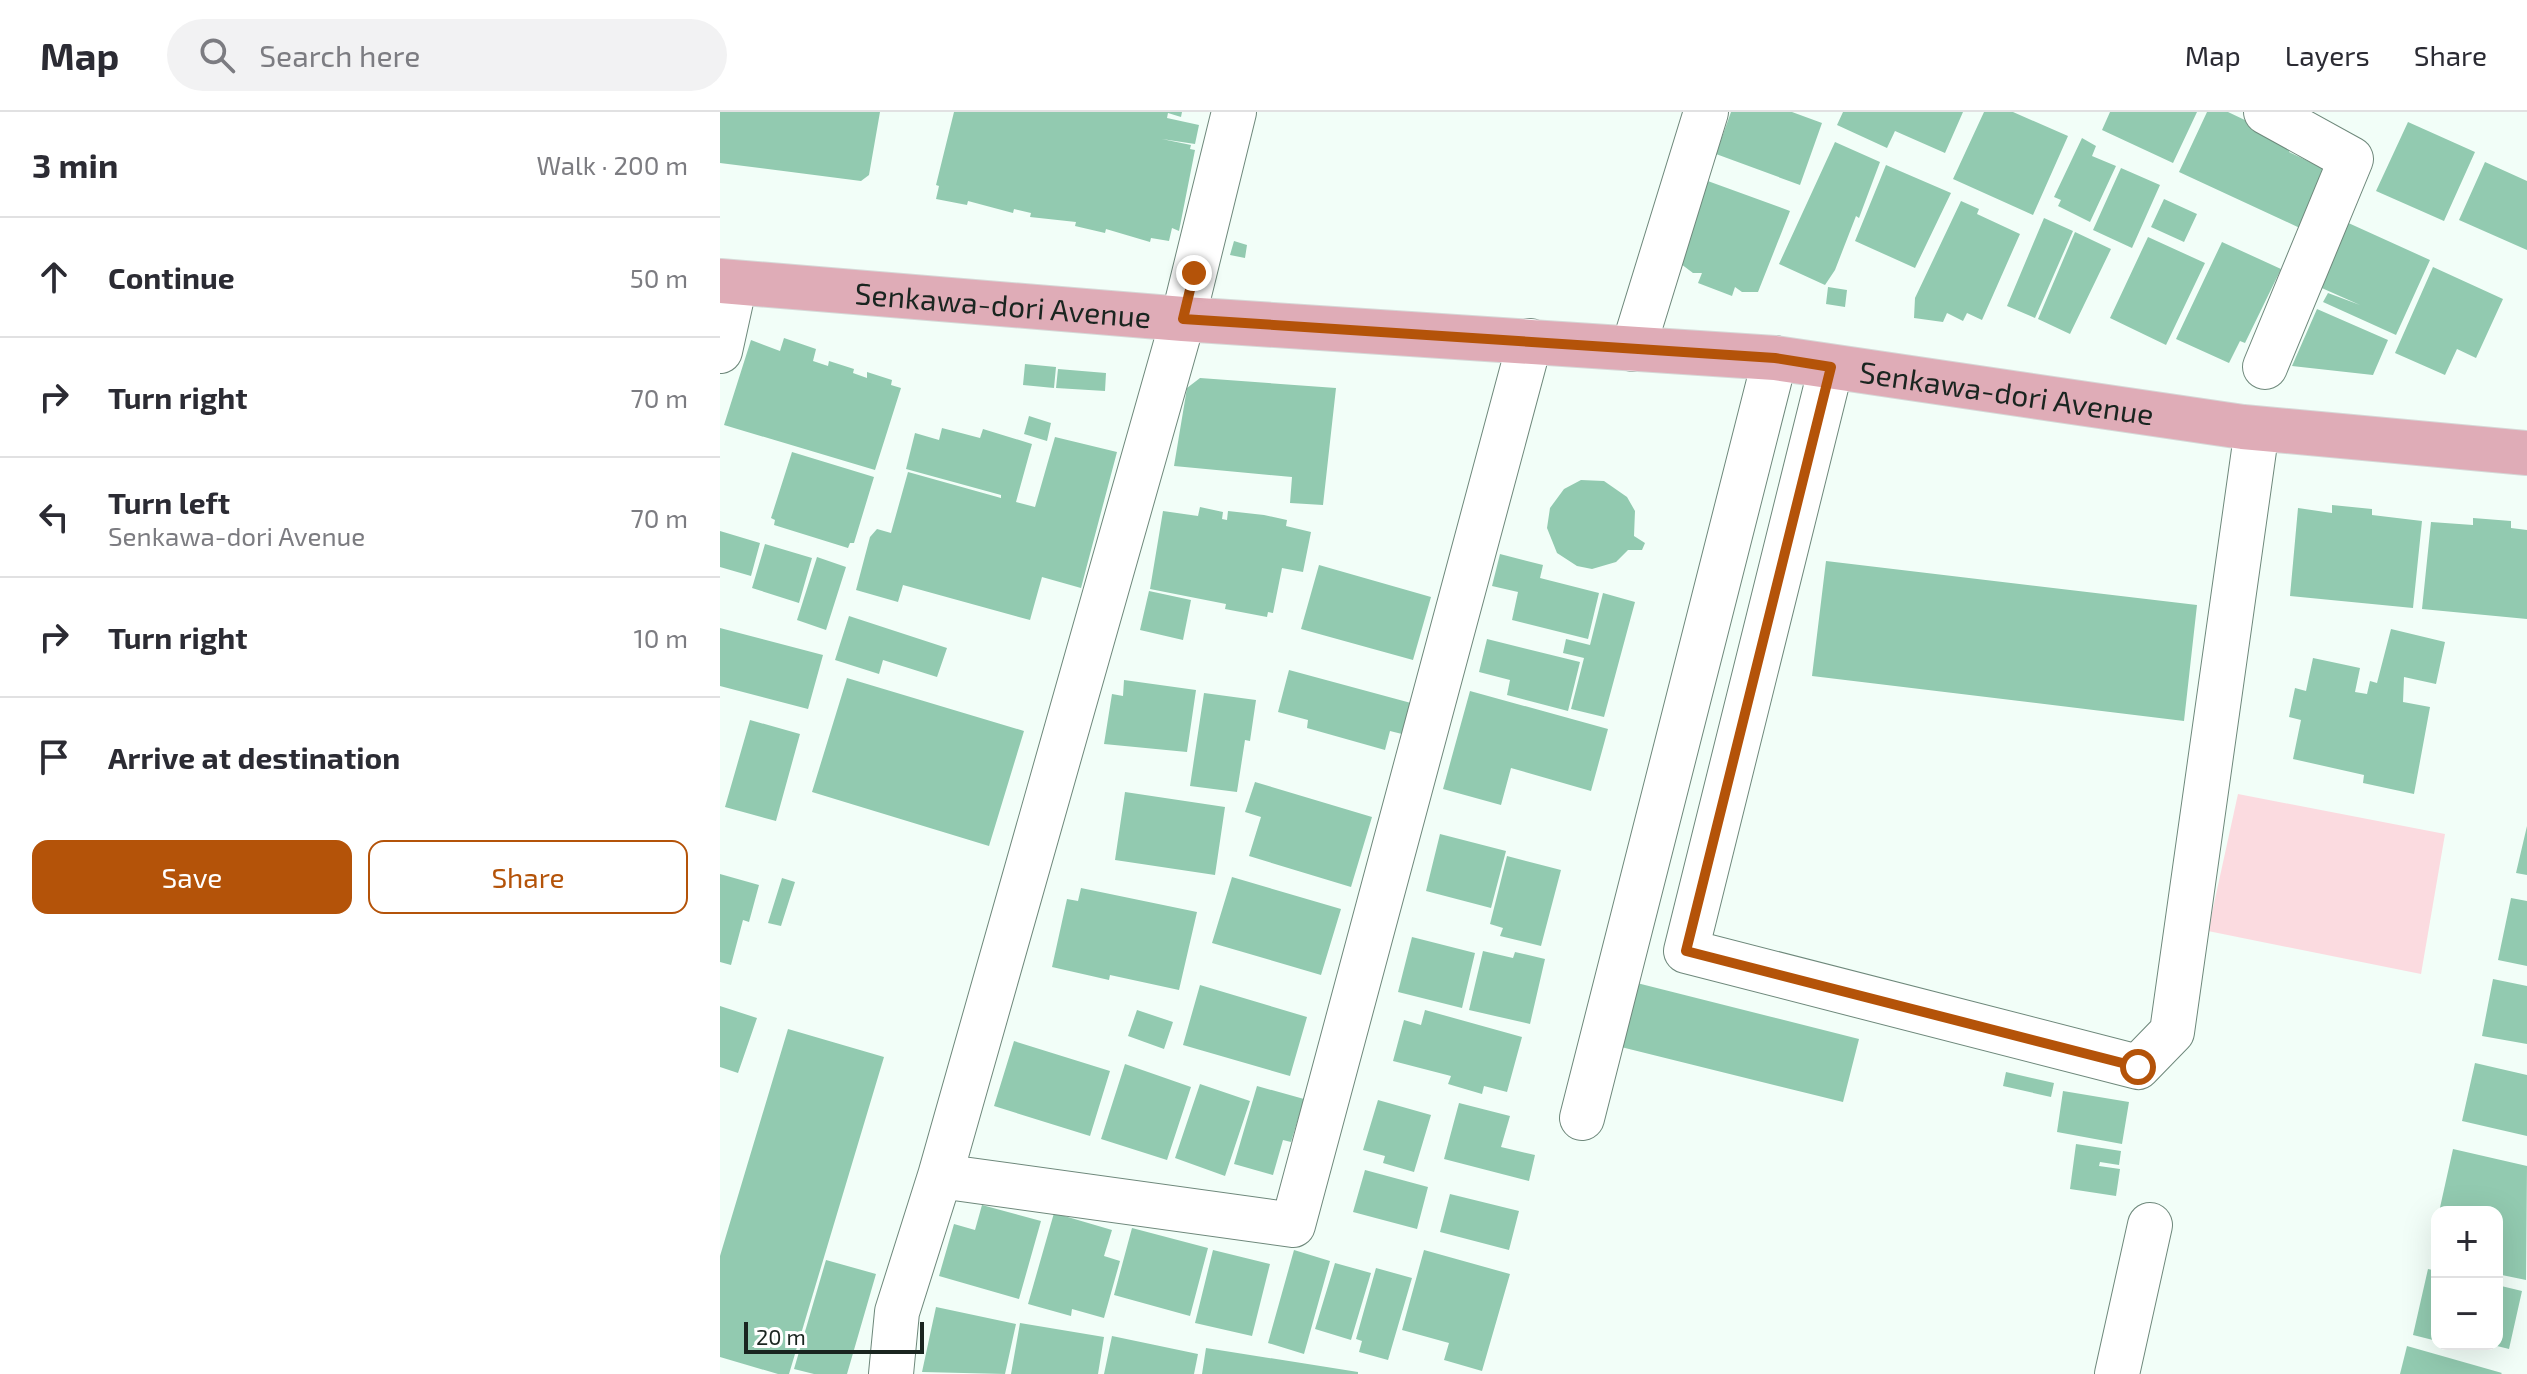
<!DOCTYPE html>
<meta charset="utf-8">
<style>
:root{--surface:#fff;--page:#f2f2f3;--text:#2b2b33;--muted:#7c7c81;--line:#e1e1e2;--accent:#b45309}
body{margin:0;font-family:"Exo 2",sans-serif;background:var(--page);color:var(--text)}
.controls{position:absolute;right:24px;bottom:24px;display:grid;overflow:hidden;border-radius:16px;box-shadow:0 8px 32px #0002}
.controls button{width:72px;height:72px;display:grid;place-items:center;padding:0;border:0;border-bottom:2px solid var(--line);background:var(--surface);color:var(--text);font:40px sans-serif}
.scale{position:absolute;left:24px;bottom:20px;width:180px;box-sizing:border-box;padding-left:8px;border:4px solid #1a2520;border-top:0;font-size:22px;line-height:28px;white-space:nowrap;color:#1a2520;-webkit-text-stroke:6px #fff;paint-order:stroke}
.stop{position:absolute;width:24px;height:24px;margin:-18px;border:6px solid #b45309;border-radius:50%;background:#fff}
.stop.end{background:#b45309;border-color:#fff;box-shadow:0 2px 8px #0008}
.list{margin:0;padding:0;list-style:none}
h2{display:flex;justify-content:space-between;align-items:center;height:104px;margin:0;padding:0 32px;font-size:34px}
h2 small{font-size:26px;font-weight:400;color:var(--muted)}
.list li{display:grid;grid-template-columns:52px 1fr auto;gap:24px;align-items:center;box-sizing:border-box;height:120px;padding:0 32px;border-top:2px solid var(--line)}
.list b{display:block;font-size:30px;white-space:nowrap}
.list p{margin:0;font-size:26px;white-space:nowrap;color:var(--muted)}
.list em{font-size:26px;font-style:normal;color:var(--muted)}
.actions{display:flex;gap:16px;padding:24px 32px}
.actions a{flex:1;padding:18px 0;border:2px solid var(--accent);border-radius:16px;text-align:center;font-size:28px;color:var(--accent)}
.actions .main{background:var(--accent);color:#fff}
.icon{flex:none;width:44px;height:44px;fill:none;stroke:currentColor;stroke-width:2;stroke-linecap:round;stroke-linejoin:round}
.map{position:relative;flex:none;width:1807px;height:1262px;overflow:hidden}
header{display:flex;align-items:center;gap:48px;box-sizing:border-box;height:112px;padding:0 40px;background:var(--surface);border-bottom:2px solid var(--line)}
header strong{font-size:38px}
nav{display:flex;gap:44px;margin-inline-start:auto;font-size:28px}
.search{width:560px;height:72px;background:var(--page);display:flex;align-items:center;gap:20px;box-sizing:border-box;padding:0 28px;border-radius:44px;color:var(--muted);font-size:30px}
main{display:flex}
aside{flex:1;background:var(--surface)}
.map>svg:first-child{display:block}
</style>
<header>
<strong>Map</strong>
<div class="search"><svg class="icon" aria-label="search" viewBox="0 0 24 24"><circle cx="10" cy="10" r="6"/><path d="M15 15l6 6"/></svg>Search here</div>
<nav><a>Map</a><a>Layers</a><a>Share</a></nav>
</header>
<main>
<aside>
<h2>3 min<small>Walk · 200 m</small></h2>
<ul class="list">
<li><svg class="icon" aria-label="ahead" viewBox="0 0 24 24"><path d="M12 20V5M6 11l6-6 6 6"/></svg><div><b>Continue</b></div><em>50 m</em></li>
<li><svg class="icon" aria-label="right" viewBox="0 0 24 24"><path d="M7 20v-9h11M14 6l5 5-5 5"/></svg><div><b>Turn right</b></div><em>70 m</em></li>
<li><svg class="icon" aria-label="left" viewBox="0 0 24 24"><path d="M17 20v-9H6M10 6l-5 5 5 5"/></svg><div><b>Turn left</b><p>Senkawa-dori Avenue</p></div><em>70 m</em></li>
<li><svg class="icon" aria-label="right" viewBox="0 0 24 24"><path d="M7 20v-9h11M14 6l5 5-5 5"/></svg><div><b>Turn right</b></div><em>10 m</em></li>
<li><svg class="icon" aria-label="arrive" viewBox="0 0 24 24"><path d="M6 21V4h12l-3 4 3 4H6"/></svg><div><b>Arrive at destination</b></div></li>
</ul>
<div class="actions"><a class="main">Save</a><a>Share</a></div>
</aside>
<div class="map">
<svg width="1807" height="1262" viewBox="0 0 1807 1262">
<rect width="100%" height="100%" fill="#f2fef8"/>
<path fill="#fbdbe0" d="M1518,682L1725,722L1701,862L1488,819Z"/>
<path fill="#92cab0" d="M0,0H160L149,63L141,69L0,51Z
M234,0H462L461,5L448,1L447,6L479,13L475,32L442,27L471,33L470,37L475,38L459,119L452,116L449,129L431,126L430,130L386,117L385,121L355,114L356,110L310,105L311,101L294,97L293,101L248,89L247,93L216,87L219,74L216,73Z
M1011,0H1072L1102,11L1080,73L996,42Z
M1123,0H1243L1225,41L1175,19L1167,36L1117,13Z
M1264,0H1293L1348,24L1313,103L1233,67Z
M1390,0H1477L1453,51L1382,18Z
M1487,0H1508L1573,31L1569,40L1609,59L1582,117L1459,60Z
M1688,10L1755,40L1724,109L1656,79Z
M1362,26L1376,34L1372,44L1396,54L1370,110L1338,94L1341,88L1334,85Z
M1115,30L1160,50L1139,106L1136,104L1115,158L1105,173L1059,152Z
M1765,50L1807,69V138L1739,108Z
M1166,53L1231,81L1195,156L1135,129Z
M1401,56L1440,73L1412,136L1373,118Z
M985,68L1070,99L1038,180H1022L1015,175L1012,184L978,171L982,161H973L961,152Z
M1444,87L1477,102L1464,130L1431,115Z
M1241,89L1259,97L1257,102L1300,122L1262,208L1247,201L1243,209L1227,201L1223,210L1194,206L1195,186Z
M1324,106L1353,119L1315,206L1287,194Z
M1624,109L1710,148L1676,223L1603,190L1608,181L1640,193L1595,173Z
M1355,120L1391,137L1350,222L1318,207Z
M1428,125L1485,151L1446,233L1390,206Z
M514,129L527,133L525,146L510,143Z
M1502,130L1561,157L1525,231L1520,229L1509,251L1456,227Z
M1713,155L1783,187L1756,246L1737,237L1725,263L1675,241Z
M1108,175L1127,178L1125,195L1106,192Z
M1597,197L1668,228L1653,263L1572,254Z
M64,226L96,237L93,249L108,254L109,249L134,257L133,261L147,266V260L172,268L171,273L181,276L155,358L4,313L31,228L60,239Z
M305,252L336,255L334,276L303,273Z
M338,257L386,261L385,279L336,276Z
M480,266L616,276L603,393L570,391L572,365L454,354L467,276Z
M309,304L331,311L327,329L304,322Z
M222,316L260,326L263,317L312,332L296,390L315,395L335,325L397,340L361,476L322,465L310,508L183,473L178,490L136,478L150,425L157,417L171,421L188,360L281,386V383L186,357L195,321L219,328Z
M72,340L154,365L134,431H130L128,436L54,413L55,408L51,406Z
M861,368L884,369L907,385L915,399L914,424L925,431L922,438H908L896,450L872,457L857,454L837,441L827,416L830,396L844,377Z
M1612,393L1652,397V403L1702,409L1693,496L1570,484L1578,396L1612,401Z
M480,395L503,400L502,407L507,408L508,399L544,403L567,408L566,414L591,420L583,460L562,456L553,501L548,500L547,505L505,497L506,492L430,477L443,399L478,404Z
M1753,406L1791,409V416L1807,418V507L1702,497L1711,410L1753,413Z
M0,419L40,431L31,464L0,455Z
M45,432L92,446L79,491L32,476Z
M780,442L823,453L820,466L879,481L868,527L792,508L798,480L772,474Z
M97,445L126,455L106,518L77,508Z
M1106,449L1477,493L1464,609L1092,564Z
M599,453L711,485L693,548L581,517Z
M429,479L471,488L463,528L420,518Z
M883,481L915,490L884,605L851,597L864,546L843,541L846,527L870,533Z
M129,504L227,536L217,565L163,548L159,562L115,548Z
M0,516L103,543L88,597L0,574Z
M1671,517L1725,530L1716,572L1684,565L1683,590L1710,595L1694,682L1643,671L1644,663L1573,647L1581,608L1569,605L1575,576L1586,579L1593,546L1640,556L1635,580L1647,582L1650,569L1657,571Z
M767,527L860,550L848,599L787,583L790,568L759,560Z
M569,558L691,591L682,622L670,619L665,638L587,616L588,608L558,600Z
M127,566L304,619L269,734L92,680Z
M404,568L476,578L467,640L384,632L392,582L403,584Z
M750,579L888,617L871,679L791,656L781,693L723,677Z
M484,581L536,588L530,629L525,628L517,680L470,674Z
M30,608L80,622L56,709L5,695Z
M535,670L652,705L631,775L529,744L541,705L525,700Z
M405,680L505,695L495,763L395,748Z
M1807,714V763L1796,761Z
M720,722L786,739L771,796L706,779Z
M787,744L841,758L821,834L780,824L783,816L770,812Z
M0,762L39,773L29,810L23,808L11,853L0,850Z
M512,765L621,797L601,863L492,831Z
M62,766L75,770L61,814L48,811Z
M361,776L477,800L459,878L390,863L389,868L332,855L347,787L358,789Z
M1791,786L1807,789V854L1778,848Z
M692,825L755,841L742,896L678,880Z
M763,839L793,846L795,840L825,847L810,912L749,898Z
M1773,867L1807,874V932L1762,924Z
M913,870L1139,927L1123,990L897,934Z
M480,873L587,905L570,964L463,933Z
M0,894L37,906L18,961L0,955Z
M417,898L453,910L444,937L408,924Z
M705,898L802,925L787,980L764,974L762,982L728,972L731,964L673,949L684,908L701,913Z
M68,917L164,945L69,1262H58L0,1245V1144Z
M294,929L390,959L370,1024L274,994Z
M1755,951L1807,963V1024L1742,1009Z
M405,952L471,975L447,1048L381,1027Z
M1286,960L1334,971L1331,985L1283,974Z
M480,972L530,989L505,1064L455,1046Z
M537,974L584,987L571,1030L563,1028L553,1063L514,1052Z
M1343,979L1409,990L1402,1032L1337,1020Z
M658,988L711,1003L694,1060L663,1051L665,1044L643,1038Z
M739,991L790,1004L781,1035L815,1043L809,1069L724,1047Z
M1356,1032L1401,1039L1399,1053L1380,1050L1379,1054L1400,1057L1396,1084L1350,1077Z
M1733,1037L1807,1054L1806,1168L1777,1162V1100H1719Z
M645,1058L708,1075L697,1117L633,1100Z
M730,1082L799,1099L789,1138L720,1120Z
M262,1093L321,1109L299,1187L219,1164L234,1112L255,1118Z
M334,1101L392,1118L384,1144L400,1149L384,1206L352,1197L351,1204L308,1192Z
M412,1116L488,1136L470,1204L394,1183Z
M493,1138L550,1152L532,1224L475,1211Z
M574,1138L610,1149L584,1242L548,1231Z
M704,1138L790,1162L762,1259L724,1248L729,1231L682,1218Z
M106,1148L156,1162L127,1262H94L74,1257Z
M615,1151L651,1161L631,1228L595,1217Z
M656,1156L692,1166L668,1248L639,1240L642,1229L636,1227Z
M1708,1157L1717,1159V1229L1693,1223Z
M1777,1173L1802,1179L1789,1237L1777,1234Z
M216,1195L296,1212L285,1262L202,1260Z
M300,1211L384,1225L378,1262H291Z
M392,1224L478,1242L474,1262H384Z
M1687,1234L1782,1261L1781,1262H1680Z
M486,1236L638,1260V1262H482Z"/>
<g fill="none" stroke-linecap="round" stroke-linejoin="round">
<g stroke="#6e887b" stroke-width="46">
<path id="minor" d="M913,237L986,0
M0,239L15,171
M1111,255L966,839L1418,955L1452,920L1537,317
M1545,255L1631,47L1546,0
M862,1006L1055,246
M220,1064L573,1113L810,229
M171,1262L177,1200L220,1064L463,207L514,0
M1397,1262L1430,1113"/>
</g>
<g stroke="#d6d8d7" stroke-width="46">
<g id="major">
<path id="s1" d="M0,169L463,207L1055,246L1523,315L1807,341"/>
</g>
</g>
<use href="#minor" stroke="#fff" stroke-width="44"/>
<use href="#major" stroke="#dfacb7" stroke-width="44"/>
</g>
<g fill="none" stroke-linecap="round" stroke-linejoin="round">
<path stroke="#b45309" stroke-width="10" d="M474,161L463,207L1055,246L1111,255L966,839L1418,955"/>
</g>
<g text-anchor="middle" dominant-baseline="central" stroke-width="7" stroke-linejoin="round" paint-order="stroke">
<g font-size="30" fill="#1a2520" stroke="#fff">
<text stroke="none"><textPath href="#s1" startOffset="284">Senkawa-dori Avenue</textPath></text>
<text stroke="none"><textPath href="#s1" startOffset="1292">Senkawa-dori Avenue</textPath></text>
</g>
</g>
</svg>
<div class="controls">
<button>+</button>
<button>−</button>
</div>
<div class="scale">20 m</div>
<div class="stop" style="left:1418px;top:955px"></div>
<div class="stop end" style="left:474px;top:161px"></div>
</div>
</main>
